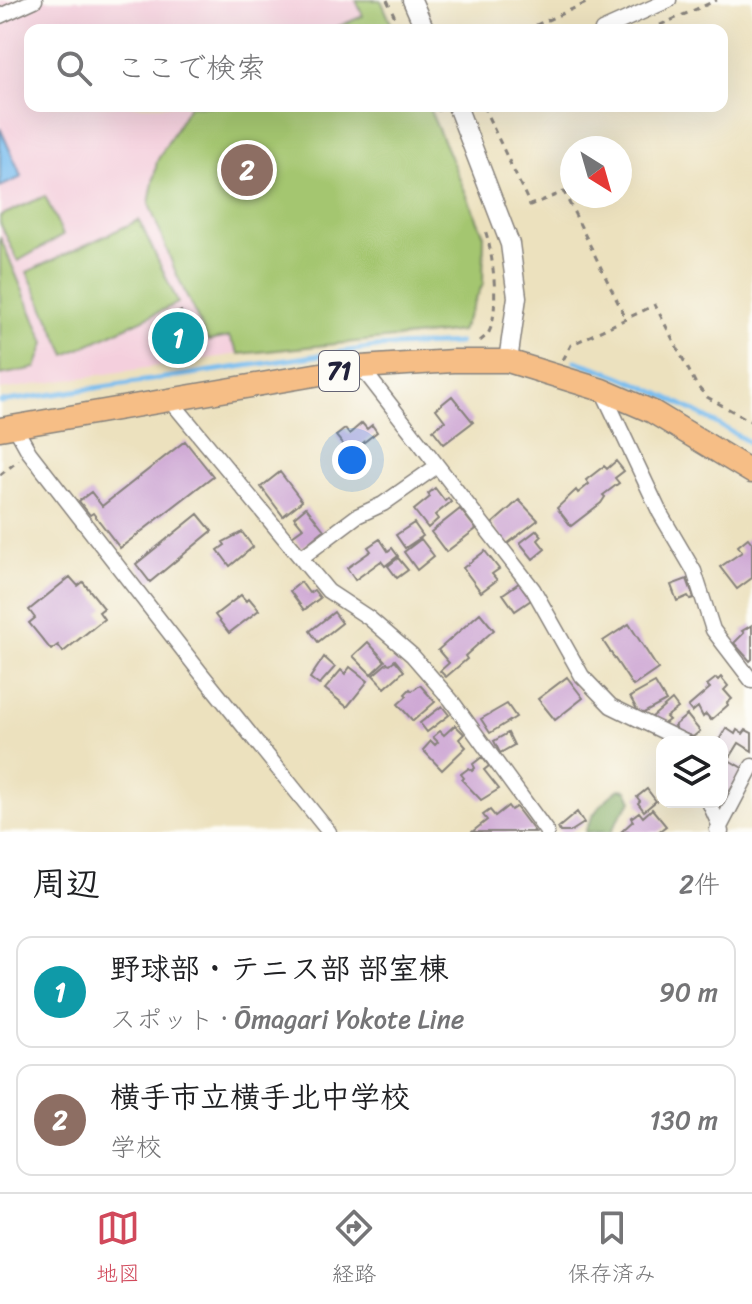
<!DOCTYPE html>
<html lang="ja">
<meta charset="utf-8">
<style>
:root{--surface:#fff;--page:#f6f6f6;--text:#202124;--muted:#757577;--line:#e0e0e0;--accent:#d1495b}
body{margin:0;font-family:Sriracha,"Klee One",sans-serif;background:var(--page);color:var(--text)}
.controls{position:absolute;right:24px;bottom:24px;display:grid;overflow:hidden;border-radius:16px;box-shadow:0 8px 32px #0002}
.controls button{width:72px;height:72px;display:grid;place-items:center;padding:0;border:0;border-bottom:2px solid var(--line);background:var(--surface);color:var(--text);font:40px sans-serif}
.compass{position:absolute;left:560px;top:136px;width:72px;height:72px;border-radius:50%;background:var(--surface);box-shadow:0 8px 32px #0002;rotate:143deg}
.you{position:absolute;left:352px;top:460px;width:28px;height:28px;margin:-20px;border:6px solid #fff;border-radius:50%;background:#1a73e8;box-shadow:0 0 0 12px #1a73e833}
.badge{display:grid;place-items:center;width:52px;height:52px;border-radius:50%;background:var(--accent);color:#fff;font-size:26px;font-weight:700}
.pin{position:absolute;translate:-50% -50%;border:4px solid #fff;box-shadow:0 2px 8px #0006}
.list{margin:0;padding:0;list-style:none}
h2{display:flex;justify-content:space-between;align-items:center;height:104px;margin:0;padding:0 32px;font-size:34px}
h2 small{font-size:26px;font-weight:400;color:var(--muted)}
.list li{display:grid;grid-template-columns:52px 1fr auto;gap:24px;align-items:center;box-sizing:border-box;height:112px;margin:0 16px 16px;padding:0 16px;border:2px solid var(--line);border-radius:16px}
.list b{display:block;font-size:30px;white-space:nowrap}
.list p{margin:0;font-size:26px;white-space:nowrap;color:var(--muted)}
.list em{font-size:26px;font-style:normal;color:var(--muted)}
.icon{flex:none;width:44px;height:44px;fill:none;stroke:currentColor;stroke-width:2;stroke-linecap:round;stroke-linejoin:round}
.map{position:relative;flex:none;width:752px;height:832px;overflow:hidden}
.search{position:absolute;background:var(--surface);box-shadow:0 8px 32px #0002;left:24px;right:24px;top:24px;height:88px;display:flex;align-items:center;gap:20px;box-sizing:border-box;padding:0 28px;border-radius:16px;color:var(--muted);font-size:30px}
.sheet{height:360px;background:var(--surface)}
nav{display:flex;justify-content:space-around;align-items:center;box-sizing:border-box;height:112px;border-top:2px solid var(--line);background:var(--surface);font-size:22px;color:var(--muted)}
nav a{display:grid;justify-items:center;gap:4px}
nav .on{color:var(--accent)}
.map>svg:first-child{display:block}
</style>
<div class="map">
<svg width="752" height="832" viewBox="0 0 752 832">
<rect width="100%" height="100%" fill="#fdfcf7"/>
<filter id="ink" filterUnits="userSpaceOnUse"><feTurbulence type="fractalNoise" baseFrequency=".0125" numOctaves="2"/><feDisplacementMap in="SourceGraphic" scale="16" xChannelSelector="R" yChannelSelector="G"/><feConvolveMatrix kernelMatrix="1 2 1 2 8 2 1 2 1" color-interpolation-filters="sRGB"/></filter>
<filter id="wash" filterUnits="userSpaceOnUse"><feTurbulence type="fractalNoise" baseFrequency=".006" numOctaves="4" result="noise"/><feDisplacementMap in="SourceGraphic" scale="32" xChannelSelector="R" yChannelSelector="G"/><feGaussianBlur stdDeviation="1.8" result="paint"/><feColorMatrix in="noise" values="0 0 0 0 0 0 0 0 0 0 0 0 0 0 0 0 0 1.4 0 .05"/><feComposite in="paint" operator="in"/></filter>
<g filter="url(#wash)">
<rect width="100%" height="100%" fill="#ece1be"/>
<path fill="#f4cfdd" d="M0,0H381L394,30H30V106H428L484,235L483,284L461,331L239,354L0,390Z"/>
<path fill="#a4c670" stroke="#637456" stroke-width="2" d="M356,0H381L394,30H330L363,16Z
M189,106H428L484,235L483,284L461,331L239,354L229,337L208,341L176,273L149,204L157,161Z
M45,196L63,235L18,261L0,223V216Z
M139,220L178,303L66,355L27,272Z
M0,237L45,343L36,368L0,375Z"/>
<path fill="#83ab62" stroke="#52664e" stroke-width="2" d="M619,789L627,790L632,801L621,814L611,832H585C592,813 603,801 619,789Z"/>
<path fill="#79bdef" stroke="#4e7095" stroke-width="2" d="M0,128L22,177L0,187Z"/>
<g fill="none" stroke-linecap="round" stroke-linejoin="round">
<path stroke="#79bdef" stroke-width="5" d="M575,361C639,380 695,410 752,444
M0,402L376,347L459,343"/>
</g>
<g id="blocks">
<path fill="#cea7d4" d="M181,311L193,330L191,332L197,344L172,356L156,324Z
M452,396L473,422L444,444L433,430L445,421L436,409Z
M362,423L367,429L372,425L377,432L350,453L336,436L345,429L349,434Z
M185,441L213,476L120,548L93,513L90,515L79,501L91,492L102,506Z
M616,461L624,471L615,478L619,483L603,495L605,497L601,503L571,526L557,508L576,490L578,493L589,484L586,480L604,466L607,469Z
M280,472L302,501L283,516L261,487Z
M435,488L445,501L448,498L451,502L435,515L438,519L428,528L414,510L430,497L428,494Z
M519,500L538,520L507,544L492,524Z
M306,507L324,530L302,548L292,536L303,528L294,517Z
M460,509L476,529L446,552L431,532Z
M198,514L212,531L150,582L136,564Z
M414,523L423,536L405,548L396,535Z
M537,530L542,536L538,540L545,549L533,559L520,543Z
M242,532L253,547L230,566L218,550L225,545L223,542Z
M748,538L752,543V578L737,589L720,567L742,552L738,546Z
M380,539L388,551L392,548L398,556L385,566L381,561L355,580L347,568L371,551L368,547Z
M421,539L434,556L417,570L404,552Z
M485,551L499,569L492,574L497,580L481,592L463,568Z
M398,558L408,570L397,578L388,566Z
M70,577L78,586L83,582L104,608L99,612L104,619L63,652L58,645L51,650L29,623L35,618L29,610Z
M687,579L694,598L690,599L688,596L677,601L671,585Z
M301,582L309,593L314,590L320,598L304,610L290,591Z
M519,583L531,600L515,611L503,594Z
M241,595L246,601L249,598L259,610L229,633L215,615Z
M334,612L342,623L318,642L310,631Z
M480,613L494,630L465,656L467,659L446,677L440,671L449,663L438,650Z
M629,624L658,669L633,686L603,641Z
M752,625V659L750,661L734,643L744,633L742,631Z
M368,642L385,661L371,674L353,656Z
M324,657L335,667L319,685L310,678Z
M395,660L404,671L385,688L373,675L387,663L390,664Z
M350,667L368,681L347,707L325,689L341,670L345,674Z
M567,677L583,698L555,720L538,699Z
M721,677L728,686L724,690L732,699L727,703L728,705L711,720L706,714L703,717L698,707L692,712L688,707L710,688L707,685L716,678L718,680Z
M655,683L666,701L640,715L630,697Z
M420,685L435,702L413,721L398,704L407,696L405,694L410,689L412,691Z
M672,700L678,708L666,717L669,720L665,723L657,722L652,717Z
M507,704L516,717L490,733L481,719Z
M442,706L449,715L427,732L420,723Z
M687,715L700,731L693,737L678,731L674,726Z
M455,725L464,734L459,739L466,747L442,770L423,750L431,741L435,745L438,742L433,737L440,731L444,735Z
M726,728L735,734L737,730L743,734L746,730L752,733V751L739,743L731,756L725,753L727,750L722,748V742H718Z
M508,733L514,745L500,753L494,741Z
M482,757L489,766L484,770L499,789L481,800L462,780L464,778L461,774L469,768L472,771L475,768L473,764Z
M727,759L744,769L726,797L723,809L720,808L719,802H722V760L725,762Z
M647,789L656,801L644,811L638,803L640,801L637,797Z
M508,806L511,810L516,807L535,832H472L487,820L483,815L490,810L495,816Z
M652,809L666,826L658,832H621L633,821L631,818L639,812L643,817Z
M577,812L584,823L570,832H560L558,828Z"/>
</g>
</g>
<g filter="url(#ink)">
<use href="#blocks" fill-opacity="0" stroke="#87827c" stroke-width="2"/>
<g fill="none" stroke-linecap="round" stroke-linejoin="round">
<g stroke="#87827c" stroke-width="17">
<path id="minor" d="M0,16L35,0
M602,30L669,0
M361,367L533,589L582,676L611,706L685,742
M602,390L660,513L694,571L713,630L752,681
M171,401L328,591L369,618L412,655L451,700L547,832
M15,427L29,452L200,672L329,832
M301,558L357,516L383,504L437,466
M709,802L720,827L717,830
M721,832L720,827L752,766"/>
</g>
<g stroke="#87827c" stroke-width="21">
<path id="tertiary" d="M412,0L425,30
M457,106L510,244L517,297L508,361"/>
</g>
<g stroke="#87827c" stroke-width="25">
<path id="primary" d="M0,429L361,367L453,361H508L602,390L653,412L752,472"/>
</g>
<path stroke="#87827c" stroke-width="3" stroke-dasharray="6 6" stroke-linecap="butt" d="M387,0L401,30
M525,30L593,0
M649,30L717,0
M437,106L441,115
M483,106L530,205L564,192L626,319
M480,341C483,338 487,336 489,332C500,310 493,252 485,230
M563,360L571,345L655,305L697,386L707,397L752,422
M0,475L19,460"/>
<use href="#minor" stroke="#fff" stroke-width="14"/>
<use href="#tertiary" stroke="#fff" stroke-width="18"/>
<use href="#primary" stroke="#f6be86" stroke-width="22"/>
</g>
</g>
<g text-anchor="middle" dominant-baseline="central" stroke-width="6" stroke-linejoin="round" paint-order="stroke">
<rect fill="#fdfcf7" stroke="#646373" stroke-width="2" x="319" y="351" width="40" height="40" rx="6"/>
<g font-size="24" font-weight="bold" fill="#22223b">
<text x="339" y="371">71</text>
</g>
</g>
</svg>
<div class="controls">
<button><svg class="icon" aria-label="layers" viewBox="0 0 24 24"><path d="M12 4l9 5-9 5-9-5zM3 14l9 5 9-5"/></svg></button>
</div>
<svg class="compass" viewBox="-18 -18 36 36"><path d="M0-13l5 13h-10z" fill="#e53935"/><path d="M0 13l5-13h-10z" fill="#757577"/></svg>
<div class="you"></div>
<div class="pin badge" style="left:178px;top:338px;background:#0f9aa8">1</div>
<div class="pin badge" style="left:247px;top:170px;background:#8d6e63">2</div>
<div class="search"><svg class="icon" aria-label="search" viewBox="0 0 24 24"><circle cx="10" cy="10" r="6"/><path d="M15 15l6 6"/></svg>ここで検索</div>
</div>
<section class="sheet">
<h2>周辺<small>2件</small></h2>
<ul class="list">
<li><span class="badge" style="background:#0f9aa8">1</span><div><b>野球部・テニス部 部室棟</b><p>スポット · Ōmagari Yokote Line</p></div><em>90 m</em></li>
<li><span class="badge" style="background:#8d6e63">2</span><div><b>横手市立横手北中学校</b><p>学校</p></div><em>130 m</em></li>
</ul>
</section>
<nav>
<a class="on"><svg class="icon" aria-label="map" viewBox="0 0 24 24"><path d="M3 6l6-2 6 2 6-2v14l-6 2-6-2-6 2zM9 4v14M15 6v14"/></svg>地図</a>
<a><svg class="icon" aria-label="directions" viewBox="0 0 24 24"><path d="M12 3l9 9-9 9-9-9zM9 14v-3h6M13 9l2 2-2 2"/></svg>経路</a>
<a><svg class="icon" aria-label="saved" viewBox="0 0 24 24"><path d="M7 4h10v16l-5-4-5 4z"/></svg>保存済み</a>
</nav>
